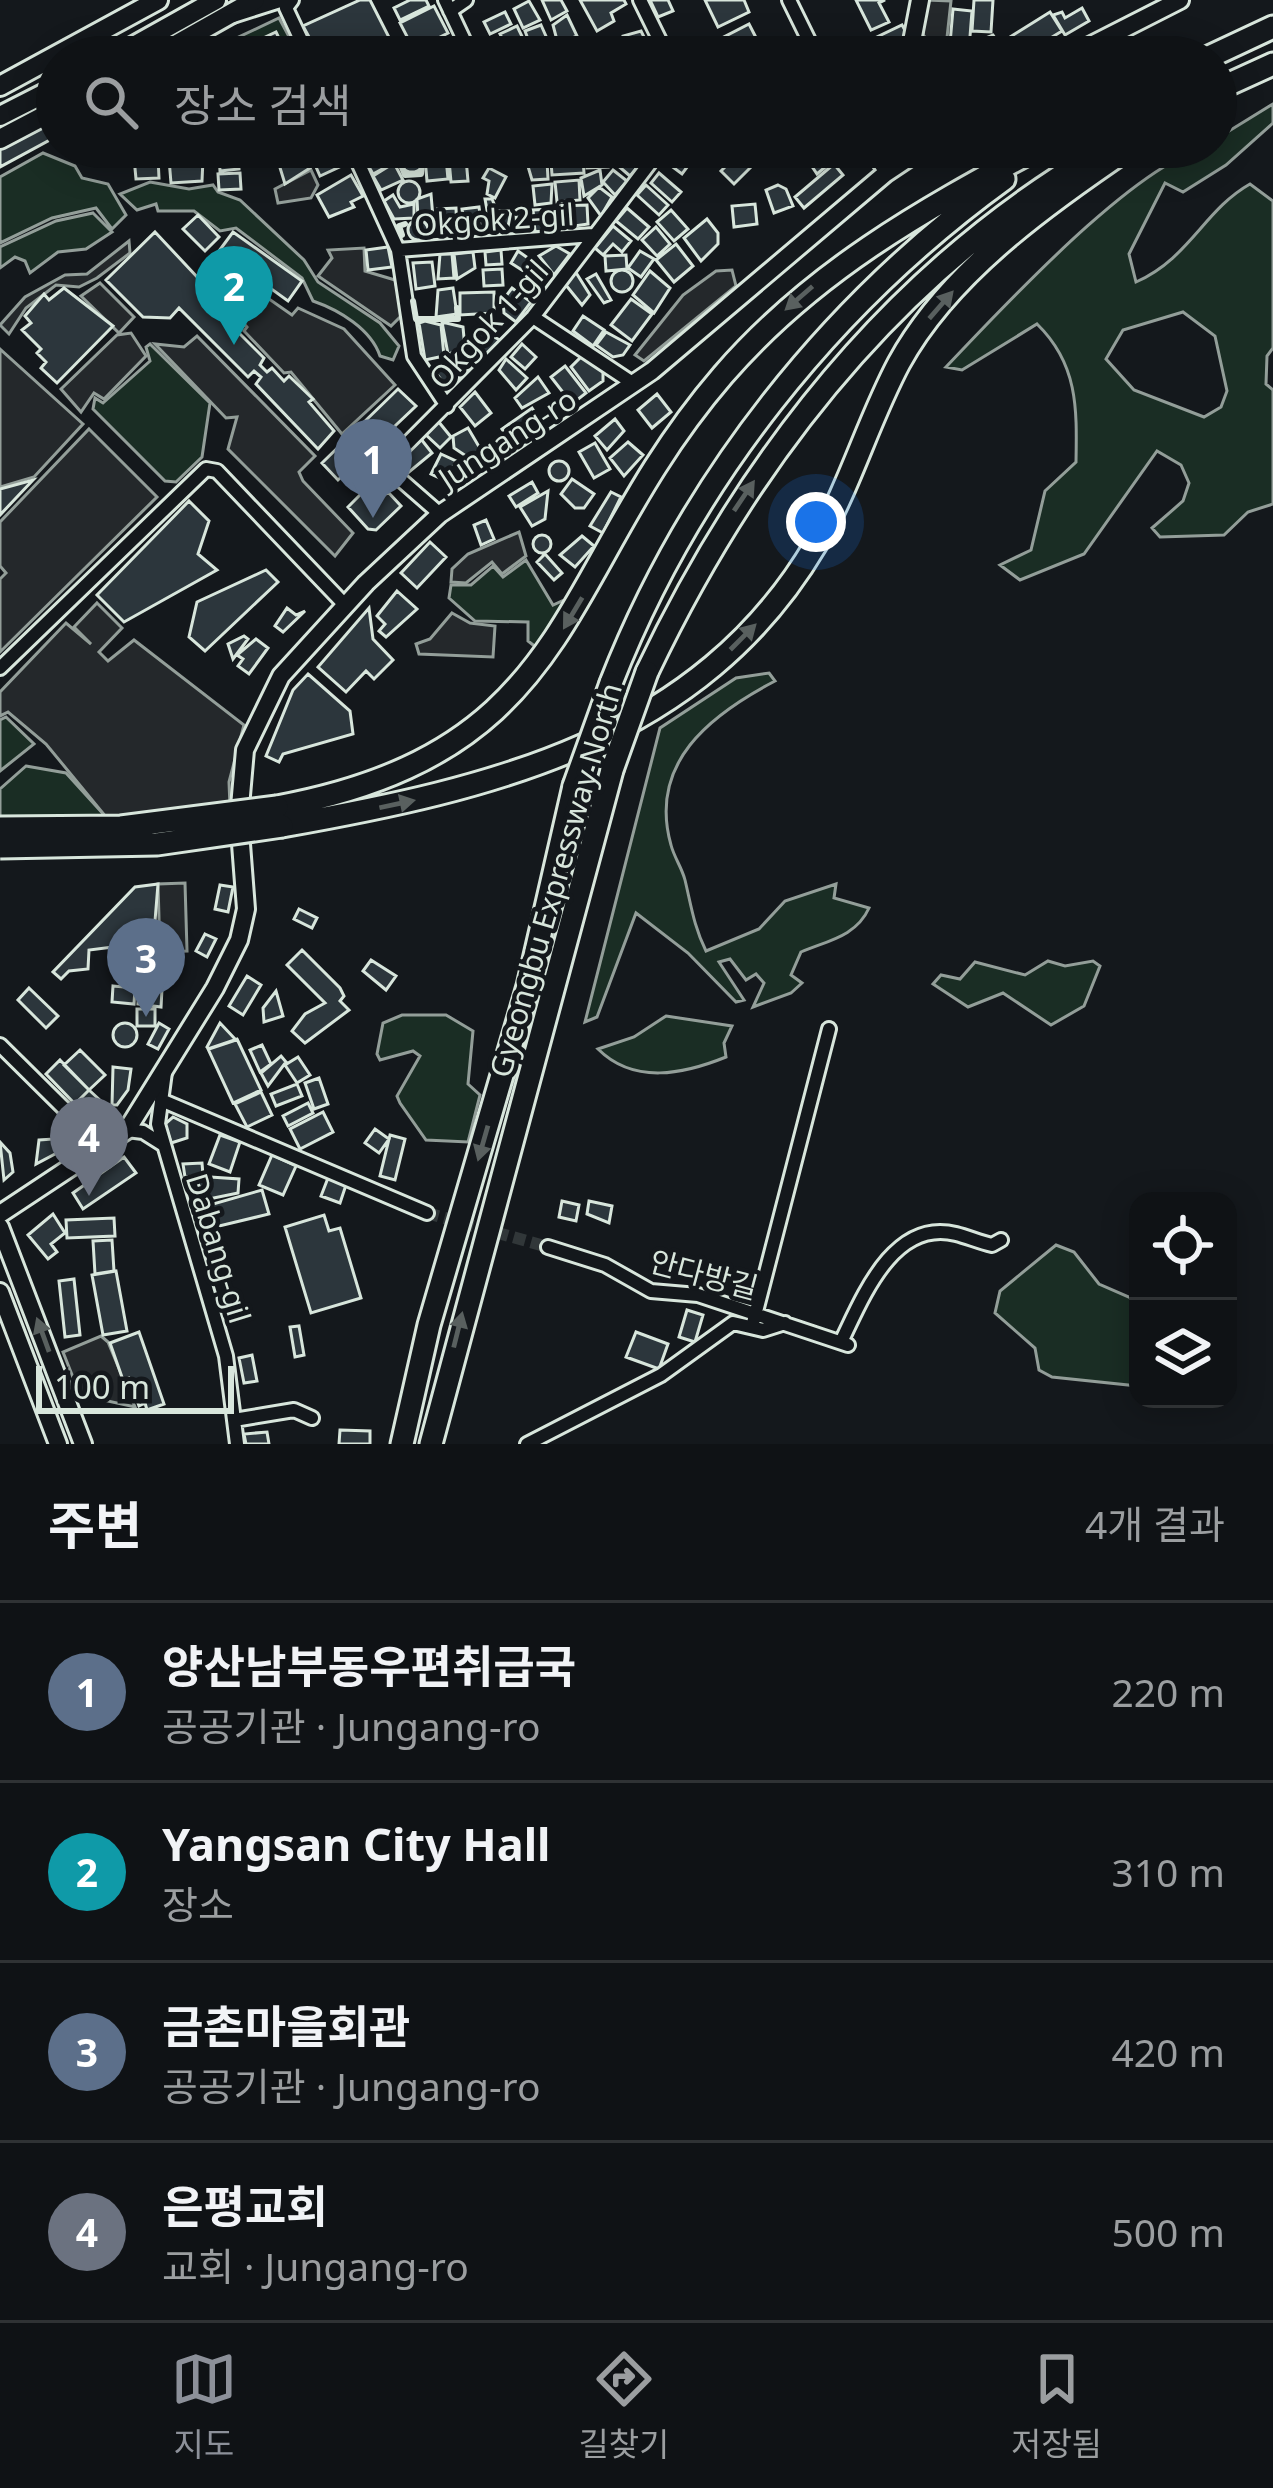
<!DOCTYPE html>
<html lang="ko">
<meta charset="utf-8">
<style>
:root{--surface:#0f1215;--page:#181b1e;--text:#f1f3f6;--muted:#9b9ea0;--line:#2f3234;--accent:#8c9099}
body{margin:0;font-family:"Noto Sans","Noto Sans KR",sans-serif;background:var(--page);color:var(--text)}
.controls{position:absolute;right:36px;bottom:36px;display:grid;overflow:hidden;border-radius:24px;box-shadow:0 6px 30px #0003}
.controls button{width:108px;height:108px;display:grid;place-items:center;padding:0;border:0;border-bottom:3px solid var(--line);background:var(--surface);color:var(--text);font:60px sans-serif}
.scale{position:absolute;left:36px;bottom:30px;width:198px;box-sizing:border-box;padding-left:12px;border:6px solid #d8e6dc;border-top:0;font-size:33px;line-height:42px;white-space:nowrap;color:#d8e6dc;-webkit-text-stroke:9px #14181c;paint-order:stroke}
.you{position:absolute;left:816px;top:522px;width:42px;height:42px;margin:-30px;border:9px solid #fff;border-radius:50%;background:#1a73e8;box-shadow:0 0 0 18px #1a73e833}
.badge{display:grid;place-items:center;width:78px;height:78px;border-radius:50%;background:var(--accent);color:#fff;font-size:39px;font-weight:700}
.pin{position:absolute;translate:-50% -99px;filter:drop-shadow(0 3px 6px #0008)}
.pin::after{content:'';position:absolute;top:63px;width:42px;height:36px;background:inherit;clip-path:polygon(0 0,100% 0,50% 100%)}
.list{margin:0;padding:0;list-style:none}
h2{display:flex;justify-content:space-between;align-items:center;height:156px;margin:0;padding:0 48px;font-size:51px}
h2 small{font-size:39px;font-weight:400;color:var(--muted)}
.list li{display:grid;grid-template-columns:78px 1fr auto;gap:36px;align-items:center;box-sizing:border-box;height:180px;padding:0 48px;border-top:3px solid var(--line)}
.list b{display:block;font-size:45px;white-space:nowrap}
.list p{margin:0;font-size:39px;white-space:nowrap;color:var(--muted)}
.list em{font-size:39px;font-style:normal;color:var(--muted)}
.icon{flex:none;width:66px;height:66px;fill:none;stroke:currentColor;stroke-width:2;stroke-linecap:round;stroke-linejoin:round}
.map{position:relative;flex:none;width:1273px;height:1444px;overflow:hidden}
.search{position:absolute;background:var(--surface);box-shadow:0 6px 30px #0003;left:36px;right:36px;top:36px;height:132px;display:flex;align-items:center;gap:30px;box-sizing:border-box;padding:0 42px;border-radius:66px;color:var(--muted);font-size:45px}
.sheet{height:876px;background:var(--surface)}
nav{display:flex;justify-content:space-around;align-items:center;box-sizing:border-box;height:168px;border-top:3px solid var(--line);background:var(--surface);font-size:33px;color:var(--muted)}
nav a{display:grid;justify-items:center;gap:6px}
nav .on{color:var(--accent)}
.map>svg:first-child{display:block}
</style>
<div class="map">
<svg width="1273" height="1444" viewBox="0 0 1273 1444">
<rect width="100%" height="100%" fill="#14181c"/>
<path fill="#1a2d24" stroke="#939e99" stroke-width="3" fill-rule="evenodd" d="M279,18L300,57H234L226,43Z
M1273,104V123L1226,165L1183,192L1165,183L1129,254L1136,282C1190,258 1204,210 1250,184L1273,201V348L1267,356L1266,384L1273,390V504L1248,512L1224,535L1160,537L1152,528L1183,501L1189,483L1181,465L1157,451L1084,554L1020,580L1000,565L1031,550L1045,491L1076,462C1077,408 1078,364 1037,324L962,370L946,367C994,317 1149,147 1216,147V139ZM1183,312L1215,336L1227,391L1221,407L1204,417L1134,390L1106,359L1123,330Z
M43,153L75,166L82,178L108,184L126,215L112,229L96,208L52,218L0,243V177Z
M150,182L189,189L213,185L218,192L240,200L304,260L318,282L380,323L399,346L393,360L380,356C371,329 339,310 313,301L302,278L236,228L220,231L194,211H158L156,204L137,210L120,194Z
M93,213L112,232L86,249L58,252L30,273L25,261L15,257L0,268V247L56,221Z
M150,344L210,403L202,457L176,482L165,481L93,409L95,398L103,403L150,361L146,347Z
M526,560L553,605L562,601L564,606L537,648L528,641V622L475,621L449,598L451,585H471L493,566L503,577Z
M769,673L775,681C710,715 648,763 671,845C674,857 682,868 685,880C691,905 694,927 706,951L759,929L785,901L836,884L834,898L869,908C856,937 826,941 801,952L791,975L802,983L791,993L753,1007L764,983L756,974L746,980L730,959L719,962L744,1000L736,1002L688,953L636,913L597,1017L585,1022L660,728L736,678Z
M6,717L34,744L0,771V720Z
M26,766L66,773L106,817L0,837V789Z
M1048,961L1065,966L1093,961L1100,966L1084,1006L1051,1025L1003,993L968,1007L933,984L941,975L960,979L975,962L1025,975Z
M402,1015H446L473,1031L468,1084L480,1095L468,1142L426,1140L400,1103L397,1096L420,1056L413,1051L380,1060L377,1054L383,1023Z
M666,1016L732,1026L724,1043L726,1057C684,1074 634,1085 598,1049L634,1037Z
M1056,1245L1074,1252L1099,1284L1138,1301V1386L1052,1377L1039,1370L1035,1348L995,1313L1000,1291Z"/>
<path fill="#24282b" stroke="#939e99" stroke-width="3" d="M926,0L951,1L945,56L923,35Z
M311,170L318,185L311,198L278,203L275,189Z
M129,241L130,253L97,278L79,287L56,285L26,308L9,334L0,325L25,297L65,275L87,274Z
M364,248L365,271L395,280L403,314L391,326L318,276L332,258L328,250Z
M732,270L736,286L644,361L635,355L683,295L716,271Z
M229,271L292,315L298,308L344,329L395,385L342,434L291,372L284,373L244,331L247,327L211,286Z
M100,283L134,317L119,333L81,296Z
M131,333L146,356L104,399L94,393L81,412L61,389L117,335Z
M197,336L315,456L299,472L303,481L353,533L335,556L228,449L237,417L226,418L155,344L184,347Z
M0,349L83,424L34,477L0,487Z
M89,429L157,497L0,652V579L6,573L0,566V522Z
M519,532L526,556L502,574L492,562L466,583L451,582L452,569L468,554Z
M97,603L122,628L99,652L108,661L134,640L244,725L229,782L230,807L106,817L46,744L8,712L0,716V692L66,623L91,644L74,627Z
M452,613L470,623L495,626L493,657L419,654L416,644L430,639Z
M185,883L187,951L160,952L158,884Z
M101,1336L108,1342L135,1407L80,1395L63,1352Z"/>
<path fill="#2c363c" stroke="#d8e6dc" stroke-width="3" d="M360,0H370L399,57H320L303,26Z
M410,0H426L429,6L400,20L394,8Z
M542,0H561L567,11L551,20Z
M580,0H624L626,4L611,13L614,21L597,31Z
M650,0H668L673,11L658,17Z
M705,0H744L749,12L718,27Z
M856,0H885L879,3L889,22L871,30Z
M974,0H993L991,32L972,31Z
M529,1L540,20L523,28L514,9Z
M434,6L448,33L414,50L400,23Z
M1082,8L1089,21L1065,35L1053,15L1062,12L1065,18Z
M953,9L972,11L969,49L957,55H949Z
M505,12L511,24L490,34L484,22Z
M1050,12L1062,31L1021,56L1010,37Z
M567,15L577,36L558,44L553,25Z
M749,24L766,57L777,51L781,57H732L722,38Z
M541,25L549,43L532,50L525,31Z
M902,25L906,32L898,46L883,50L877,37Z
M517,26L529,51L511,57L500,34Z
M641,31L654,57H595L624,47L623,36Z
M276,32L288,57H236L234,52Z
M993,35L1008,57H964L974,52L975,42Z
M498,38L507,57H483L478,47Z
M57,95V136L0,167V126Z
M399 159a13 13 0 1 1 26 0a13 13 0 1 1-26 0Z
M299,147L310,168L285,184L277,158L284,147Z
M340,147L348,163L320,176L313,160Z
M373,147L384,168L373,174L361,153Z
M424,147H445L448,179L427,181Z
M465,147L468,181L451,182L448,149Z
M550,147H582L584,173L552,175Z
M585,147H606L608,167L587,168Z
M630,147H654L630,176L616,164Z
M672,147L699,151L682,174L662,159Z
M799,147H829L837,157L817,174Z
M238,152L239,169L220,171L219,154Z
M739,153L752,166L734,184L721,171Z
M158,157L159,178L136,179L134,158Z
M169,159H203L202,181L171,183Z
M547,161L548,179L532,180L527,163Z
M394,163L403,180L381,190L373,176Z
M834,164L843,175L804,208L795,197Z
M489,168L506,177L495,198L487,194L489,181L483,178Z
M600,170L602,185L584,196L581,178Z
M613,170L627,181L615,195L603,182Z
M240,173L241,189L219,190L218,174Z
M659,173L681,192L672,202L651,183Z
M351,175L363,196L351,202L354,207L329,217L317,195Z
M579,180L580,200L557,202L555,182Z
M398 192a11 11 0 1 1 22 0a11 11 0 1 1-22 0Z
M552,184L551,203L535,205L533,186Z
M646,185L668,205L659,215L637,195Z
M778,185L786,189L793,206L774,213L766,190Z
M599,187L612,197L601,216L588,198Z
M431,194L433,218L418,219L417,199Z
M393,195L400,207L414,204V218L394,219L384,201Z
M485,199H492L497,211H511L507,232H491Z
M755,204L757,224L734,227L732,206Z
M587,205L588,224L561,228L560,206Z
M479,207L483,236L466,238L462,209Z
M456,208L457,235H444L438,209Z
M627,208L649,227L638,239L616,221Z
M552,209L554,230L535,232L533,210Z
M671,210L688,229L674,241L657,222Z
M531,211L533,233L517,234L516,212Z
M198,215L219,237L205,251L183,229Z
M707,219L718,233V244L701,261L684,238Z
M408 230a10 10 0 1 1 20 0a10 10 0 1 1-20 0Z
M613,226L631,241L622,252L613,244L603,255L595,248Z
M656,227L670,244L657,256L642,240Z
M155,232L243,326L238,332L264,358L260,365L267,372L272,368L284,381L289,376L313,399L309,402L334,431L318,449L256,384L261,377L254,371L248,377L179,308L170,318L143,317L106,280Z
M233,232L302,281L288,301L219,251Z
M676,244L693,266L674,282L656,260Z
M556,246L570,254L554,275L539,256Z
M388,247L392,267L368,270L366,250Z
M501,250L502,264L486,265L485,252Z
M518,251L535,263L528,274L511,263Z
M640,251L654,259L641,277L628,268Z
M473,252L475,268L457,279L454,254Z
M440,254H452L454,278L438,279Z
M626,255L627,269L606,271L605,256Z
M432,262L435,286L416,289L413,263Z
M502,269L503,285L484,286L483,270Z
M611 281a11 11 0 1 1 22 0a11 11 0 1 1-22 0Z
M575,271L590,295L582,305L565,284Z
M650,271L670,288L654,313L633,295Z
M596,274L611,300L604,303L587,279Z
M64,288L113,326L57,383L41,368L46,362L37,353L41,349L22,330L31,323L25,316L44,294L49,300Z
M453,288L457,314L436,317L438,290Z
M512,288L531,302L516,322L504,313L503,300Z
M494,292V313L460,315V293Z
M631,299L652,314L632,341L611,325Z
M583,316L604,330L593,346L573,331Z
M425,321L441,325L444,356L425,360L419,323Z
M442,322L463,327L465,349L448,354Z
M480,330L500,340L487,358L472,345Z
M606,332L630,345L623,355L613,357L596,345Z
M522,344L536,357L525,369L511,357Z
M467,350L476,363L447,388L433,369Z
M581,357L603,370V381L589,391L571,367Z
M506,359L527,378L516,390L499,370Z
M565,366L586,393L572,404L551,377Z
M538,377L549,393L522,408L515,398Z
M398,389L416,406L338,480L322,463Z
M475,392L491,413L475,426L460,407Z
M657,394L671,412L652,428L638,410Z
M532,408L541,422L511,442L502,429Z
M615,419L624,431L607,450L595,436Z
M438,421L451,437L440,448L424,433Z
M468,428L481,450L480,455L466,456L454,448L453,436Z
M421,439L432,453L403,477L395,462Z
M628,442L643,455L624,476L610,458Z
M595,443L610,469L594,478L579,452Z
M441,454L456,461L446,481L431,474Z
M549 471a10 10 0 1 1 20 0a10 10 0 1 1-20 0Z
M572,479L594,494L584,508H575L561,494Z
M33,480L0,515V489Z
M532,482L538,493L516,507L509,496Z
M548,491L545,519L532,526L520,507Z
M388,492L401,506L376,530L368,529L348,507L362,493L373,505Z
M611,492L621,497L603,533L590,526Z
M189,501L209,521L198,554L217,570L124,622L97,595Z
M486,520L494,539L481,545L474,525Z
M533 544a9 9 0 1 1 18 0a9 9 0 1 1-18 0Z
M582,536L594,546L575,567L560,555Z
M430,542L446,557L417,588L401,573Z
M545,554L562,573L554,580L537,562Z
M266,570L278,582L205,651L189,637L197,602Z
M397,591L417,609L386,637L379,631L385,624L377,616Z
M287,608L296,615L305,611L283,632L275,626Z
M369,608L373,639L393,660L374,679L366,671L346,692L318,667Z
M244,636L248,639L233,659L228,644Z
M256,639L268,648L249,674L238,666L243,659L237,655Z
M308,674L350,711L353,734L283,754L279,762L266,756L293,690Z
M158,884L152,958L131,961L129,945L89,950L88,969L69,971L61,979L53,972L135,887Z
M220,885L233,887L228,912L215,909Z
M299,909L317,918L312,928L294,919Z
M205,934L216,939L207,957L196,951Z
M302,950L340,988L344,996L340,1001L349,1010L305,1043L292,1031L305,1014L325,1003L287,965Z
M371,960L396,976L386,990L363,971Z
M247,976L261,985L243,1015L229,1006Z
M113,986L135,988L134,1004L112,1002Z
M139,987L162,989L161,1007L138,1004Z
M29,988L58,1016L46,1028L18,1000Z
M276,991L283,1016L264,1022L263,1008Z
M137,1009H155V1026H137Z
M113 1035a12 12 0 1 1 24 0a12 12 0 1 1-24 0Z
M159,1023L169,1029L158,1049L148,1044Z
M220,1023L236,1040L209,1049L207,1047Z
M237,1039L261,1090L233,1103L208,1049Z
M262,1045L271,1064L260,1072L250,1050Z
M80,1050L105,1075L89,1090L64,1065Z
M281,1056L286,1062L268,1086L261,1073Z
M298,1057L310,1075L297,1083L285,1065Z
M60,1060L89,1090L75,1104L46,1074Z
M113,1067L131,1069L128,1090L117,1105H112Z
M319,1078L328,1104L314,1109L305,1083Z
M297,1084L302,1096L276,1106L271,1094Z
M89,1090L103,1103L88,1117L75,1104Z
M261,1092L272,1115L247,1127L235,1104Z
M308,1103L313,1113L288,1126L283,1116Z
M323,1112L333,1132L300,1149L290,1129Z
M173,1117L187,1124V1138L171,1143L165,1124Z
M375,1129L389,1139L379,1153L365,1143Z
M220,1135L240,1142L230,1172L209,1164Z
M390,1135L405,1139L395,1180L380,1176Z
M39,1140L67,1138L70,1146L36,1164Z
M0,1142L10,1153L13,1172L4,1180Z
M272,1155L296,1166L283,1195L259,1185Z
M124,1157L136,1173L83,1209L73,1193Z
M202,1163L203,1175L185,1177L183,1164Z
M210,1177L239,1179L238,1193L204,1200L197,1180Z
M328,1178L346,1185L340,1203L321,1196Z
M262,1190L269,1214L211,1228L206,1206Z
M562,1201L579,1205L576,1221L559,1217Z
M589,1201L612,1206L609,1223L587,1214Z
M53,1214L65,1233L51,1244L57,1252L48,1259L28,1235Z
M324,1215L329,1231L340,1228L361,1298L311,1313L285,1227Z
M114,1218L115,1236L67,1238L66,1220Z
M112,1240L114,1271L95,1274L93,1241Z
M116,1271L127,1331L103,1335L92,1275Z
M74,1279L80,1335L65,1337L59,1281Z
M687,1310L703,1315L695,1342L679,1337Z
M299,1326L304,1355L295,1357L290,1327Z
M139,1332L164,1404L147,1410L145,1403L139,1406L129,1378L123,1380L110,1343Z
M636,1332L668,1344L659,1369L626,1357Z
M252,1355L257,1381L244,1383L239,1358Z
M340,1430L370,1431V1444H339Z
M267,1432L269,1444H246L244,1434Z"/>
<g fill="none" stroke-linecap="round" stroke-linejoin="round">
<path stroke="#313739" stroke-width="12" stroke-dasharray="12 6" stroke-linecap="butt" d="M427,1213L548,1247"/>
<g stroke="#d8e6dc" stroke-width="18">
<path id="minor" d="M292,0L286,8L309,57
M445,0L472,57
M640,0L668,57
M789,0L817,57
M450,11L466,0
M233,16L283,0
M137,147L141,154L224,147
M351,147L398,250L414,356L447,406
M869,147L886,173
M398,250L593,235
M533,317L634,384
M440,514L385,466L533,317L662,147
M0,668L206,469L217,471L345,605
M0,1045L102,1146
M165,1072L158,1124L226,1356L237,1444
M161,1100L427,1213
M127,1130L143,1132L162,1144
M548,1247L605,1265L651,1291L698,1295L848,1345
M752,1327L829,1029
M841,1342C862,1299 893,1218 956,1234C968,1237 979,1242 992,1245L1001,1240
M234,1420L294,1410L312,1418
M527,1444L661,1375L733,1323L763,1330L785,1323"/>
</g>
<g stroke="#d8e6dc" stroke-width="22">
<path id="secondary" d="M909,57L920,0
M1068,57L1180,0
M886,173L925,147
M0,1214L127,1130L215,988L239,940L246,909L239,818L245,750L281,676L366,583L440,514L652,371L886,173L891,147
M0,1227L83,1444
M0,1292L58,1444"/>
</g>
<g stroke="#d8e6dc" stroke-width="24">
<path id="primary" d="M114,57L216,0
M154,57L255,0
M0,86L158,0
M0,116L57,87
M0,139L57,109"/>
</g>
<g stroke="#d8e6dc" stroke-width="27">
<path id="motorway" d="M1209,57L1273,27
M1216,90L1273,64
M647,672C749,458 893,273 1100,152
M611,683C690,481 830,305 1004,179
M277,807C583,750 554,571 723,375C812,272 921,211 1040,147
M282,826C491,789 700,741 816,544C850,486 868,421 899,363C948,273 1047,203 1130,147
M402,1444L429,1325L528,986L574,786
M431,1444L612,770"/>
</g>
<use href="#minor" stroke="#14181c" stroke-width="12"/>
<use href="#secondary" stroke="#14181c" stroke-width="16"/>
<use href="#primary" stroke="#14181c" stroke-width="18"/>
<use href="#motorway" stroke="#14181c" stroke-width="21"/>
<g stroke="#d8e6dc" stroke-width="27" stroke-linecap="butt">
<path id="motorway-bridge" d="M612,770L647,672
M574,786L611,683
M0,828L121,827L277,807
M0,847L157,844L282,826"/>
</g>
<use href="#motorway-bridge" stroke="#14181c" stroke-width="21"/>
<path stroke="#d8e6dc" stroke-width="6" d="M394,147L405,175L421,174L423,155
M402,235L399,226L405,224
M413,301L416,319H458L457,308"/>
</g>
<defs><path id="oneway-solid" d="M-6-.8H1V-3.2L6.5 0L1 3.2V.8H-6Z" transform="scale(3)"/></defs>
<g fill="#59605f">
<use href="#oneway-solid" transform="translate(799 298) rotate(139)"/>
<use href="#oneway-solid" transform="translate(941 305) rotate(-49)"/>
<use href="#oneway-solid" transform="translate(744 496) rotate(-56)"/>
<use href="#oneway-solid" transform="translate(573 613) rotate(121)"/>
<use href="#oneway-solid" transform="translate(743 637) rotate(-45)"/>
<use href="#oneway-solid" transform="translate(397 804) rotate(-12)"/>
<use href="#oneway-solid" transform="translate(483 1143) rotate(106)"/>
<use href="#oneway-solid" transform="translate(458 1330) rotate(-76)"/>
<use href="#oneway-solid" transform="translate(43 1335) rotate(-110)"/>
</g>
<g text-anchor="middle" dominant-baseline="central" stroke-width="9" stroke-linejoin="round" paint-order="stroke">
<g font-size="30" fill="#d8e6dc" stroke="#14181c">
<text transform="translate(494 219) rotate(-4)">Okgok 2-gil</text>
<text transform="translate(488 324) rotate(-48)">Okgok 1-gil</text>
<text transform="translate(507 438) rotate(-33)">Jungang-ro</text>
<text transform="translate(555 880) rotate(-74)">Gyeongbu Expressway North</text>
<text transform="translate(219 1248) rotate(73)">Dabang-gil</text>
<text transform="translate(704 1274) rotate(15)">안다방길</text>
</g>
</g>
</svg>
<div class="controls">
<button><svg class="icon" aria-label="locate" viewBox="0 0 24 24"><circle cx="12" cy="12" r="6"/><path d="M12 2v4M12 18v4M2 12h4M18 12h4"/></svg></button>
<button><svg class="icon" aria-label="layers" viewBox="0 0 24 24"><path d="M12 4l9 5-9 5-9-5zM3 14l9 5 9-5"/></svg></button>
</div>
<div class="scale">100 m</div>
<div class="you"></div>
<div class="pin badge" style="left:373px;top:518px;background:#5c6f8a">1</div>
<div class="pin badge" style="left:234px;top:345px;background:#0f9aa8">2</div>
<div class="pin badge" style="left:146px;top:1017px;background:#5c6f8a">3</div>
<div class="pin badge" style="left:89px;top:1196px;background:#6b7280">4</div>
<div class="search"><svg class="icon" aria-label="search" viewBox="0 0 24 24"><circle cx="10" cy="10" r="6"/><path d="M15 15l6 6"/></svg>장소 검색</div>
</div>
<section class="sheet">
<h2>주변<small>4개 결과</small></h2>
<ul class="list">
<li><span class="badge" style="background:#5c6f8a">1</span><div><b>양산남부동우편취급국</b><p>공공기관 · Jungang-ro</p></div><em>220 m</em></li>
<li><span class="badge" style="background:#0f9aa8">2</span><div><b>Yangsan City Hall</b><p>장소</p></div><em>310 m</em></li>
<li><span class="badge" style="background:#5c6f8a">3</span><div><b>금촌마을회관</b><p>공공기관 · Jungang-ro</p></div><em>420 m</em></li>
<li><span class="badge" style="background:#6b7280">4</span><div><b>은평교회</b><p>교회 · Jungang-ro</p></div><em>500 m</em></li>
</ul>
</section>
<nav>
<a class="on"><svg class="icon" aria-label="map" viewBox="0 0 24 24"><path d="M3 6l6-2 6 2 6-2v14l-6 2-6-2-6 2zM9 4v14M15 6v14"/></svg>지도</a>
<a><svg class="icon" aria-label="directions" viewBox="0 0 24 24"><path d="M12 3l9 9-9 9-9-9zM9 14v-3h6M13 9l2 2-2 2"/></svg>길찾기</a>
<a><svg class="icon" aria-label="saved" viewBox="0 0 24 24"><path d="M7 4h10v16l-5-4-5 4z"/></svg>저장됨</a>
</nav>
